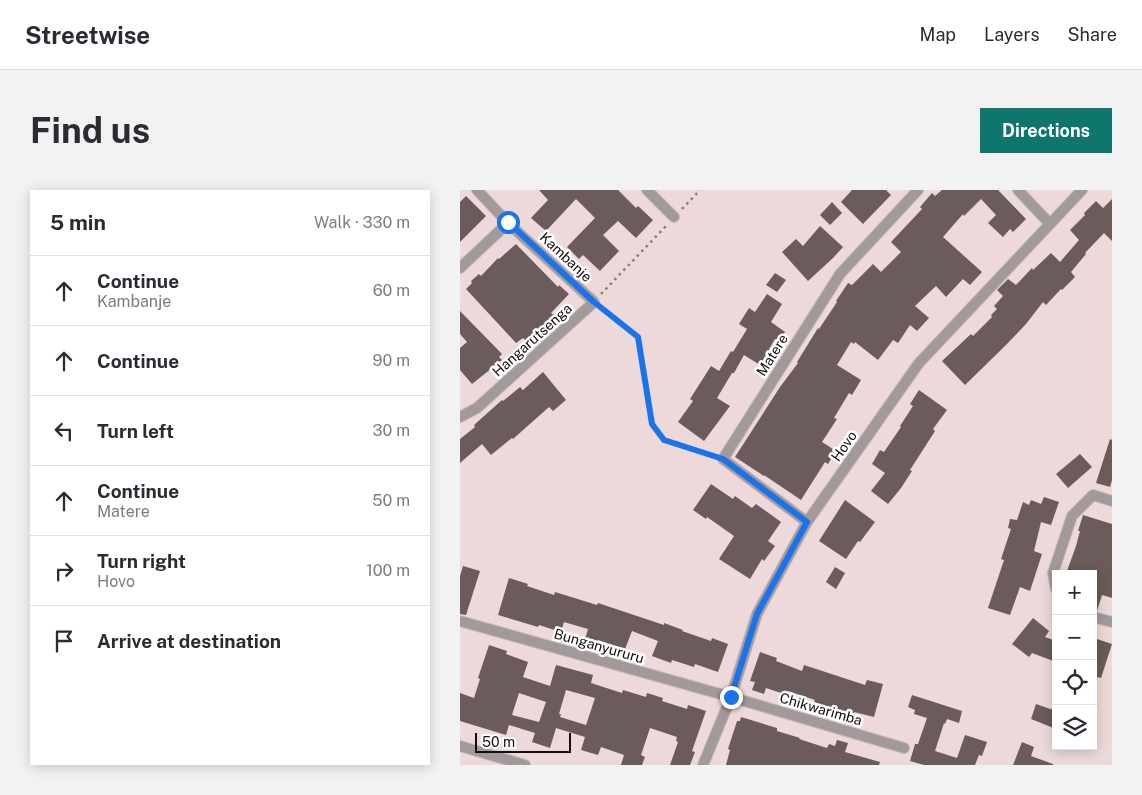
<!DOCTYPE html>
<meta charset="utf-8">
<style>
:root{--surface:#fff;--page:#f2f2f3;--text:#2b2b33;--muted:#7c7c81;--line:#e1e1e2;--accent:#0f766e}
body{margin:0;font-family:"Public Sans",sans-serif;background:var(--page);color:var(--text)}
.controls{position:absolute;right:15px;bottom:15px;display:grid;overflow:hidden;border-radius:0px;box-shadow:0 2px 12px #0003}
.controls button{width:45px;height:45px;display:grid;place-items:center;padding:0;border:0;border-bottom:1px solid var(--line);background:var(--surface);color:var(--text);font:25px sans-serif}
.scale{position:absolute;left:15px;bottom:12px;width:96px;box-sizing:border-box;padding-left:5px;border:2px solid #130d0d;border-top:0;font-size:14px;line-height:18px;white-space:nowrap;color:#130d0d;-webkit-text-stroke:4px #fff;paint-order:stroke}
.stop{position:absolute;width:15px;height:15px;margin:-11px;border:4px solid #1a73e8;border-radius:50%;background:#fff}
.stop.end{background:#1a73e8;border-color:#fff;box-shadow:0 1px 5px #0008}
.list{margin:0;padding:0;list-style:none}
h2{display:flex;justify-content:space-between;align-items:center;height:65px;margin:0;padding:0 20px;font-size:21px}
h2 small{font-size:16px;font-weight:400;color:var(--muted)}
.list li{display:grid;grid-template-columns:32px 1fr auto;gap:15px;align-items:center;box-sizing:border-box;height:70px;padding:0 20px;border-top:1px solid var(--line)}
.list b{display:block;font-size:19px;white-space:nowrap}
.list p{margin:0;font-size:16px;white-space:nowrap;color:var(--muted)}
.list em{font-size:16px;font-style:normal;color:var(--muted)}
.icon{flex:none;width:28px;height:28px;fill:none;stroke:currentColor;stroke-width:2;stroke-linecap:round;stroke-linejoin:round}
.map{position:relative;flex:none;width:652px;height:575px;overflow:hidden;border-radius:0px}
header{display:flex;align-items:center;gap:30px;box-sizing:border-box;height:70px;padding:0 25px;background:var(--surface);border-bottom:1px solid var(--line)}
header strong{font-size:24px}
nav{display:flex;gap:28px;margin-inline-start:auto;font-size:18px}
.intro{display:flex;align-items:center;justify-content:space-between;box-sizing:border-box;height:120px;padding:0 30px}
h1{margin:0;font-size:35px}
.button{padding:12px 22px;border-radius:0px;background:var(--accent);color:#fff;font-size:18px;font-weight:700}
main{display:flex;gap:30px;padding:0 30px}
aside{flex:1;background:var(--surface);border-radius:0px;box-shadow:0 2px 12px #0003}
.map>svg:first-child{display:block}
</style>
<header>
<strong>Streetwise</strong>
<nav><a>Map</a><a>Layers</a><a>Share</a></nav>
</header>
<div class="intro"><h1>Find us</h1><a class="button">Directions</a></div>
<main>
<aside>
<h2>5 min<small>Walk · 330 m</small></h2>
<ul class="list">
<li><svg class="icon" aria-label="ahead" viewBox="0 0 24 24"><path d="M12 20V5M6 11l6-6 6 6"/></svg><div><b>Continue</b><p>Kambanje</p></div><em>60 m</em></li>
<li><svg class="icon" aria-label="ahead" viewBox="0 0 24 24"><path d="M12 20V5M6 11l6-6 6 6"/></svg><div><b>Continue</b></div><em>90 m</em></li>
<li><svg class="icon" aria-label="left" viewBox="0 0 24 24"><path d="M17 20v-9H6M10 6l-5 5 5 5"/></svg><div><b>Turn left</b></div><em>30 m</em></li>
<li><svg class="icon" aria-label="ahead" viewBox="0 0 24 24"><path d="M12 20V5M6 11l6-6 6 6"/></svg><div><b>Continue</b><p>Matere</p></div><em>50 m</em></li>
<li><svg class="icon" aria-label="right" viewBox="0 0 24 24"><path d="M7 20v-9h11M14 6l5 5-5 5"/></svg><div><b>Turn right</b><p>Hovo</p></div><em>100 m</em></li>
<li><svg class="icon" aria-label="arrive" viewBox="0 0 24 24"><path d="M6 21V4h12l-3 4 3 4H6"/></svg><div><b>Arrive at destination</b></div></li>
</ul>
</aside>
<div class="map">
<svg width="652" height="575" viewBox="0 0 652 575">
<rect width="100%" height="100%" fill="#edd9da"/>
<path fill="#6b5b5b" fill-rule="evenodd" d="M79,0H158L176,18L178,16L193,30L176,48L158,31L143,45L159,61L140,81L123,65L119,69L107,57L135,28L116,9L86,41L71,28L88,10Z
M392,0H426L431,5L403,34L381,12Z
M482,0H538L566,29L553,42L550,39L543,47L528,33L536,25L521,9L504,26L503,24L483,47L522,82L510,95L503,89L486,107L476,96L455,116L469,128L457,141L450,135L438,153L433,150L418,170L395,152L394,154L391,152L377,175L401,190L392,205L389,203L374,228L377,229L362,252L376,261L368,274L365,272L341,310L304,285V286L275,267L320,197L338,173L337,172L358,138L359,139L377,112L376,111L388,93L392,95L413,74L421,82L441,62L431,52L462,19L460,17L472,3L475,6Z
M6,6L26,26L0,52V12Z
M652,9V51L644,43L625,63L626,64L611,82L615,87L602,100L601,99L586,115L583,112L566,134L546,155L505,195L482,171L511,144L513,146L532,127L531,125L537,119L534,116L543,106L537,100L548,89L556,95L572,78L573,80L591,63L600,72L619,50L610,40L625,25L624,23L636,11L643,18Z
M372,12L382,23L370,35L360,25Z
M360,36L383,57L373,68L348,91L322,62L336,49L343,56Z
M56,54L98,97L99,95L109,104L91,123L95,126L83,138L82,136L66,151L63,148L56,153L6,99L12,93L11,91L19,84L21,86L38,68L39,69Z
M315,83L326,90L317,102L306,95Z
M307,104L322,114L311,132L325,142L319,151L315,149L300,175L284,165L274,183H272L257,208L270,216L244,251L218,232L233,211L230,209L251,176L259,181L271,161L273,162L287,139L279,134L289,118L295,122Z
M0,121L42,164L39,167L42,170L12,194L0,180V158L7,152L0,144Z
M83,182L106,210L93,221L89,217L53,249L52,248L31,265L22,254L0,273V249L15,237L14,235L42,210L43,211L60,197L63,200Z
M459,200L487,220L473,239L475,241L450,280L452,281L441,298L428,314L411,301L425,283L412,274L420,260L424,262L441,237L440,236L453,216L450,214Z
M650,249L652,250V290L650,297L636,293Z
M620,264L632,277L608,298L596,284Z
M251,294L273,309L275,306L292,318L296,314L321,332L308,351L315,356L304,371L302,369L290,389L259,369L274,346L247,327L246,329L233,320Z
M584,307L599,312L591,335L581,332L574,361L582,364L570,401L560,397L550,425L528,418L544,370L541,369L551,339L548,338L550,329L557,330L563,312L569,315L571,310L581,314Z
M385,310L415,332L400,352L398,351L386,369L359,351Z
M623,325L652,334V408L642,405L637,421L633,420V384H606L616,356L620,341H618Z
M3,376L20,381L6,425L0,424V386Z
M375,377L385,383L376,399L366,392Z
M49,388L68,394L67,396L94,405L95,402L137,415L138,413L204,435V433L223,440L222,441L251,451L252,448L268,454L258,482L235,474L234,477L212,470L211,473L192,466L198,451L172,441L165,459L138,450L135,460L123,456L128,439L104,432L101,442L79,435L78,437L38,425Z
M573,428L589,441L585,447L596,451V472L572,463L569,467L552,454Z
M637,449L652,454L641,488L633,486V460Z
M29,455L47,461L46,464L68,472L63,487L90,496L96,475L133,485L131,493L162,503L163,500L186,507L187,503L203,508L202,511L227,519L228,515L246,521L232,561L235,562L230,575H210L218,552L216,551L217,547L190,538L181,565L185,567L182,575H161L164,565L141,557L138,565L121,560L125,547L96,538L90,558L72,552L75,543L49,535L46,545L0,531V503L14,508L20,489L18,488ZM106,500L135,508L126,535L100,527L101,524H99ZM59,503L86,512L79,532L52,525Z
M300,462L317,468L316,471L342,481L344,475L405,495L407,490L423,494L414,527L394,522L392,529L374,523L375,519L354,512L355,510L328,501L327,505L306,498L304,504L292,500L295,492L290,491Z
M452,505L502,521L499,533L487,529L485,534L484,533L475,561L497,568L505,545L527,552L522,566L519,565L515,575H464L450,571L455,554H458L467,528L454,524L455,520L448,517Z
M576,514L596,521V539L571,529Z
M281,527L317,538V541L340,548L339,549L367,558L369,554L375,556L377,550L388,553L385,562L420,572L419,575H266L270,560L268,559L277,531H280Z
M562,552L574,557L571,566L593,574V575H553Z"/>
<g fill="none" stroke-linecap="round" stroke-linejoin="round">
<g stroke="#cab8b9" stroke-width="12">
<path id="minor" d="M187,0L214,27
M558,0L590,34
M0,78L48,33
M0,227L17,218L134,112L48,33L17,0
M347,332L263,269L380,84L458,0
M596,399L593,383L612,326L633,305L652,311
M633,427L652,432
M0,431L271,507L444,558
M0,556L65,575
M243,575L271,507L297,424L347,332L459,173L622,0"/>
</g>
<path stroke="#8a7d7d" stroke-width="2.5" stroke-dasharray="2.5 4" stroke-linecap="butt" d="M222,19L240,0
M141,104L208,34
M142,118L178,147L191,234L204,250L252,266"/>
<use href="#minor" stroke="#a29a9a" stroke-width="10"/>
</g>
<g fill="none" stroke-linecap="round" stroke-linejoin="round">
<path stroke="#1a73e8" stroke-width="6" d="M48,32L134,112L178,147L192,234L204,250L263,269L347,332L297,424L271,507"/>
</g>
<g text-anchor="middle" dominant-baseline="central" stroke-width="5" stroke-linejoin="round" paint-order="stroke">
<g font-size="14" fill="#130d0d" stroke="#fff">
<text transform="translate(106 67) rotate(43)">Kambanje</text>
<text transform="translate(72 150) rotate(-42)">Hangarutsenga</text>
<text transform="translate(312 165) rotate(-58)">Matere</text>
<text transform="translate(384 256) rotate(-55)">Hovo</text>
<text transform="translate(139 456) rotate(16)">Bunganyururu</text>
<text transform="translate(361 519) rotate(16)">Chikwarimba</text>
</g>
</g>
</svg>
<div class="controls">
<button>+</button>
<button>−</button>
<button><svg class="icon" aria-label="locate" viewBox="0 0 24 24"><circle cx="12" cy="12" r="6"/><path d="M12 2v4M12 18v4M2 12h4M18 12h4"/></svg></button>
<button><svg class="icon" aria-label="layers" viewBox="0 0 24 24"><path d="M12 4l9 5-9 5-9-5zM3 14l9 5 9-5"/></svg></button>
</div>
<div class="scale">50 m</div>
<div class="stop" style="left:48px;top:32px"></div>
<div class="stop end" style="left:271px;top:507px"></div>
</div>
</main>
